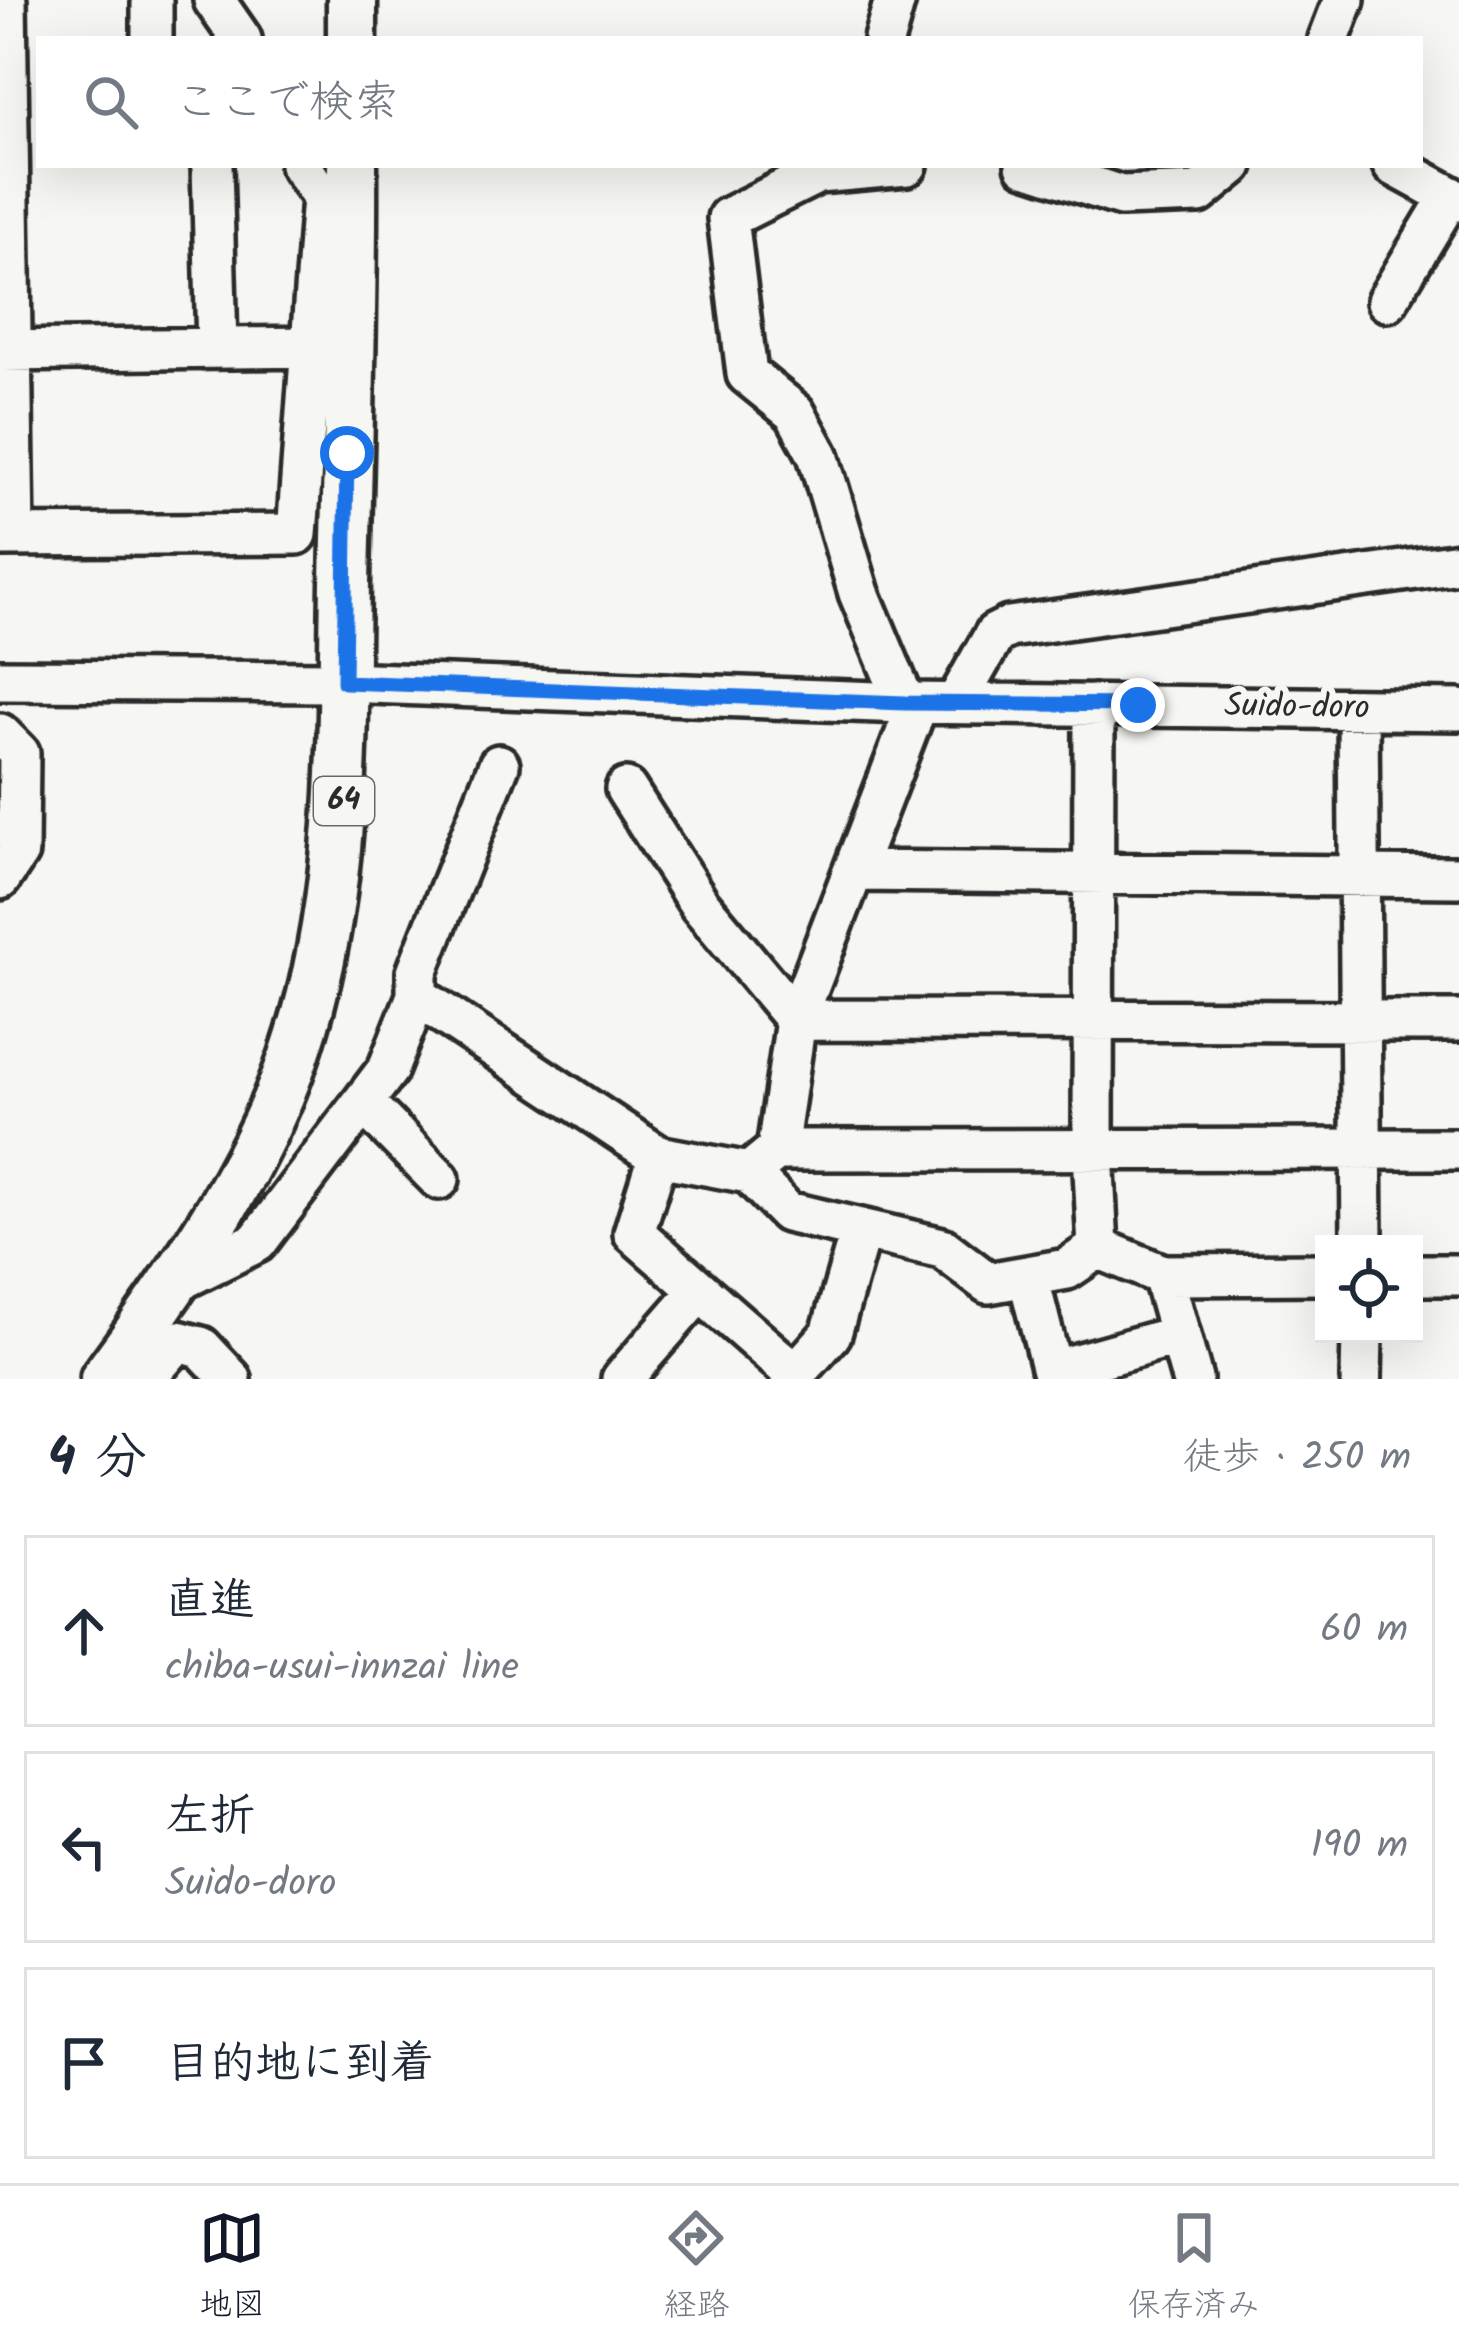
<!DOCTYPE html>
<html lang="ja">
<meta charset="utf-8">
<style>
:root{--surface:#fff;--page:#f2f2f3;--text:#1f2937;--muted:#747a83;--line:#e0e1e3;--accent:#111827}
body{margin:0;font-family:Kalam,"Klee One",sans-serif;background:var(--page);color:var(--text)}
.controls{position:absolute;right:36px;bottom:36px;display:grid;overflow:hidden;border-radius:0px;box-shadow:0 12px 48px #0002}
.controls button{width:108px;height:108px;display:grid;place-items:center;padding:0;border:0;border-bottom:3px solid var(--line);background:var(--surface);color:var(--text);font:60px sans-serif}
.stop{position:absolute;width:36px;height:36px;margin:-27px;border:9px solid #1a73e8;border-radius:50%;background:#fff}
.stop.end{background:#1a73e8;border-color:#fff;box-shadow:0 3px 12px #0008}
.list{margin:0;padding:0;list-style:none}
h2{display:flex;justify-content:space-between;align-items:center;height:156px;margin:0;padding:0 48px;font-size:51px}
h2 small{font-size:39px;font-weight:400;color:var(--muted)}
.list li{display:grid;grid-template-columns:78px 1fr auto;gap:36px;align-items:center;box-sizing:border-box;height:192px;margin:0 24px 24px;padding:0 24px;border:3px solid var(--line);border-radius:0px}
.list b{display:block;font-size:45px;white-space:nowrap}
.list p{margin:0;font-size:39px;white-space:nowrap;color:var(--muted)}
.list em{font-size:39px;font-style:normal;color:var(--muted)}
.icon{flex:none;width:66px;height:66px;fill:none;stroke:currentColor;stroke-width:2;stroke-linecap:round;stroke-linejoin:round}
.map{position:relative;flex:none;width:1459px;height:1379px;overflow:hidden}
.search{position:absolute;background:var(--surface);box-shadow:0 12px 48px #0002;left:36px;right:36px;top:36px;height:132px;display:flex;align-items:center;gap:30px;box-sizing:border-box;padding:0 42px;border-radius:0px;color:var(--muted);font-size:45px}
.sheet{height:804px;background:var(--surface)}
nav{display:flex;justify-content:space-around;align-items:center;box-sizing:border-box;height:168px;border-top:3px solid var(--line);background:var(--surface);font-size:33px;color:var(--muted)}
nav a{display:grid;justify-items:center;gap:6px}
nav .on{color:var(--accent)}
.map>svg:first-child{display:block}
</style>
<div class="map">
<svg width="1459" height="1379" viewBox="0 0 1459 1379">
<rect width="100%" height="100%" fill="#f6f6f2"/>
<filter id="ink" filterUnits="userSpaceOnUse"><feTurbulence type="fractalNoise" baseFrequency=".00833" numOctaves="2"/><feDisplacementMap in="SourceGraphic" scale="24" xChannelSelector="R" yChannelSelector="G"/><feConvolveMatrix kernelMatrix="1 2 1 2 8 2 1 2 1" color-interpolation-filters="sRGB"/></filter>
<g filter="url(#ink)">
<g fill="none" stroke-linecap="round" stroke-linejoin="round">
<g stroke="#2b2b2b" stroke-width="48">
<path id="minor" d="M6,0L14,536
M214,0L241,39
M152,39V0
M884,39L895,0
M1329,39L1344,0
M212,165L217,348
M1026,165L1121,196L1199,193L1233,165
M1393,165L1459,201
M1387,301L1450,196
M0,351L309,347
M0,536L297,534L322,197L300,165
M0,680L343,682L905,703L1459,710
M905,703L859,593L818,455L795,413L747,374L728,218L818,173L907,165
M918,703L796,1020L777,1150L749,1173L787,1212L942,1248L988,1283L1067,1269L1098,1248L1163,1275L1192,1379
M956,703L995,634L1009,627L1459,563
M1094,705L1093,1151L1098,1248
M1358,709L1362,1244
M0,734L19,753L18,852L0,879
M626,789L700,905L796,1020L1459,1021
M854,871L1459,877
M417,996L658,1156L749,1173
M363,1102L439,1179
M777,1150L1459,1149
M658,1156L634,1233L795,1374
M1163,1275L1324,1274
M1414,1275H1459
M1028,1276L1052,1371L1180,1335
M172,1284L257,1242L388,1069L417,996V972L499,765
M145,1379L178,1341L201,1347L231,1379
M622,1379L699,1291
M791,1379L831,1334L861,1229
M1361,1379L1362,1334"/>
</g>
<g stroke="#2b2b2b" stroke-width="57">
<path id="major" d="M352,0V39
M105,1379C177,1281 253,1174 293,1059C347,903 342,745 345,583C348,444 353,304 352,165"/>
</g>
<use href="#minor" stroke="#f6f6f2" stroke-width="39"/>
<use href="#major" stroke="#f6f6f2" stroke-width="48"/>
</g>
</g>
<g fill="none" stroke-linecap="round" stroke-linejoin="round" filter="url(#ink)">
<path stroke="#1a73e8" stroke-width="15" d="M347,453L344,682L905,703L1138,705"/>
</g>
<g text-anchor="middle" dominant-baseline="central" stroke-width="12" stroke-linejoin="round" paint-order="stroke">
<rect fill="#f6f6f2" stroke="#686867" stroke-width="3" x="314" y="777" width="60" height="48" rx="9"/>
<g font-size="30" font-weight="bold" fill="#2b2b2b">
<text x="344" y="801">64</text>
</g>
<g font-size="33" fill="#2b2b2b" stroke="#f6f6f2">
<text transform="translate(1297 708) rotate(1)">Suido-doro</text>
</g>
</g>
</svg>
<div class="controls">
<button><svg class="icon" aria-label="locate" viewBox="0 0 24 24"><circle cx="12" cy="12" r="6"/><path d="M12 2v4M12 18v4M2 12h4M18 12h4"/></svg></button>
</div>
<div class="stop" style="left:347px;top:453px"></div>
<div class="stop end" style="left:1138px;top:705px"></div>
<div class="search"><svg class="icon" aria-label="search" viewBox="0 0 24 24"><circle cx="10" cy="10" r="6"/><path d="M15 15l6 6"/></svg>ここで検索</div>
</div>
<section class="sheet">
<h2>4 分<small>徒歩 · 250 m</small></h2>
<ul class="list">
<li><svg class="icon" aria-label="ahead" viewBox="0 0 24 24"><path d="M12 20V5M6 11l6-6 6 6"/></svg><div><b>直進</b><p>chiba-usui-innzai line</p></div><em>60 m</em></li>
<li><svg class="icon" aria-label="left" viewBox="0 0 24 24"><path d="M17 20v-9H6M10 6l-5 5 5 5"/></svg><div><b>左折</b><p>Suido-doro</p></div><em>190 m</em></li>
<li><svg class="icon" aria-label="arrive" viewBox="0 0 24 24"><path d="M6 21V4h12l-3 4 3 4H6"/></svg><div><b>目的地に到着</b></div></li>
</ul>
</section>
<nav>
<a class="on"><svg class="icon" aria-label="map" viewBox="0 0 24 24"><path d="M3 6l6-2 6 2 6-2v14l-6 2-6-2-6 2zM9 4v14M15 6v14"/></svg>地図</a>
<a><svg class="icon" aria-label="directions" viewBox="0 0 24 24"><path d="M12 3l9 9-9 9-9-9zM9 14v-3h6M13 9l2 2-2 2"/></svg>経路</a>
<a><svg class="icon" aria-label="saved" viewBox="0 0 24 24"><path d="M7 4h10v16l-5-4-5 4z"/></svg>保存済み</a>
</nav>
